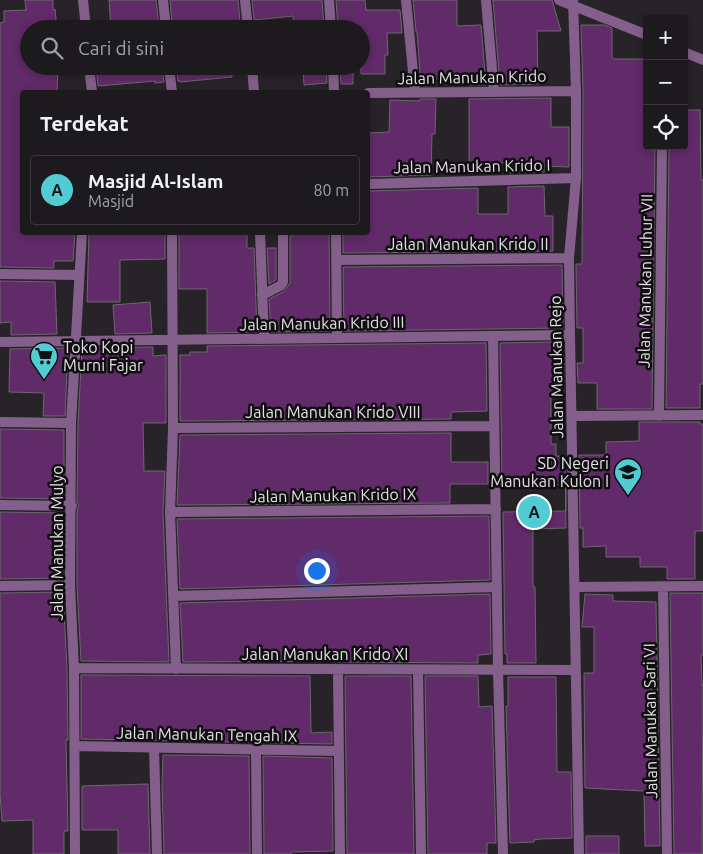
<!DOCTYPE html>
<html lang="id">
<meta charset="utf-8">
<style>
:root{--surface:#1d1a1e;--page:#252327;--text:#f1f3f6;--muted:#a0a1a4;--line:#3b383c;--accent:#51ccd5}
body{margin:0;font-family:Ubuntu,sans-serif;background:var(--page);color:var(--text)}
.controls{position:absolute;right:15px;top:15px;display:grid;overflow:hidden;border-radius:5px;box-shadow:0 2px 8px #0003}
.controls button{width:45px;height:45px;display:grid;place-items:center;padding:0;border:0;border-bottom:1px solid var(--line);background:var(--surface);color:var(--text);font:25px sans-serif}
.you{position:absolute;left:316px;top:570px;width:18px;height:18px;margin:-12px;border:4px solid #fff;border-radius:50%;background:#1a73e8;box-shadow:0 0 0 8px #1a73e833}
.badge{display:grid;place-items:center;width:32px;height:32px;border-radius:50%;background:var(--accent);color:#111;font-size:16px;font-weight:700}
.pin{position:absolute;translate:-50% -50%;border:2px solid #fff;box-shadow:0 1px 5px #0006}
.list{margin:0;padding:0;list-style:none}
h2{display:flex;justify-content:space-between;align-items:center;height:65px;margin:0;padding:0 20px;font-size:21px}
h2 small{font-size:16px;font-weight:400;color:var(--muted)}
.list li{display:grid;grid-template-columns:32px 1fr auto;gap:15px;align-items:center;box-sizing:border-box;height:70px;margin:0 10px 10px;padding:0 10px;border:1px solid var(--line);border-radius:5px}
.list b{display:block;font-size:19px;white-space:nowrap}
.list p{margin:0;font-size:16px;white-space:nowrap;color:var(--muted)}
.list em{font-size:16px;font-style:normal;color:var(--muted)}
.icon{flex:none;width:28px;height:28px;fill:none;stroke:currentColor;stroke-width:2;stroke-linecap:round;stroke-linejoin:round}
.map{position:relative;flex:none;width:703px;height:854px;overflow:hidden}
.search{position:absolute;background:var(--surface);box-shadow:0 2px 8px #0003;left:20px;top:20px;width:350px;height:55px;display:flex;align-items:center;gap:12px;box-sizing:border-box;padding:0 18px;border-radius:28px;color:var(--muted);font-size:19px}
.panel{position:absolute;background:var(--surface);box-shadow:0 2px 8px #0003;left:20px;top:90px;width:350px;height:145px;border-radius:5px}
.map>svg:first-child{display:block}
</style>
<div class="map">
<svg width="703" height="854" viewBox="0 0 703 854">
<rect width="100%" height="100%" fill="#272328"/>
<path fill="#612a69" stroke="#6d686e" d="M25,0H53V10L55,9L57,29H29V66H58L57,92H22V232H75L73,261H54V268L0,267V23L4,22V11L26,10Z
M109,0H156L159,26L135,29H111Z
M170,0H238L240,22V24L214,26V21L172,25Z
M252,0H322L324,29H294L293,16L254,20Z
M336,0H365L366,10H400L402,33H387L388,55H385V74H361V29H338Z
M413,0H457V26L481,25L486,85H469V79H436V85L421,86L417,32H416Z
M493,0H552L561,31H537L538,84L500,85Z
M581,25H604L612,28V57L614,59H647V146H655L652,409H597V383H578L577,363H583V328H577L576,264H582L583,91Z
M96,66H162L164,82L155,83V81L98,86Z
M176,66H231L232,77L180,82V81H178Z
M303,66H326L327,83L304,85Z
M340,66H353V84H341Z
M551,98V127H569V167L544,166V172L508,173L507,163H469V99Z
M420,99H436L435,134H432L431,175L368,177V133L389,132L390,100L420,101Z
M684,110H700L701,180H703V384H700V408H666L669,146H684Z
M544,186L545,216H553V251L343,253V232H368V191L478,188V214H508V187Z
M89,232H165V259L120,260V302H87Z
M179,232H247V248H254L257,332L207,333V289H179Z
M292,232H329L330,331L271,332L269,299L283,292L290,283V236H292Z
M267,248H276V280L269,284Z
M562,265L563,328L344,331L343,267Z
M0,281L55,282L57,334L11,335V322L0,323Z
M150,302L152,333L115,334L113,305Z
M552,342V363H564V382H555V393L551,394V444H556V456H565L566,528L533,529V587H535L536,663H507V654H505L503,512L566,511V485H502L500,343Z
M486,343L487,411L452,412L451,413V419L180,421V355H190V352H207V346Z
M153,347V356L166,355V423H143L144,471H165L163,512L169,662L81,661L77,585V510L79,506L77,502L78,423L82,348Z
M68,348L65,416H43L44,393L9,392L10,349Z
M639,422H700V424H703V531H695V579H667V567H640V557H606V546L583,547V528H580L579,455H606V442L639,441Z
M0,429L64,430V499L0,498Z
M451,433V462H488V484H450V503L177,505L180,435Z
M0,512L64,513L63,578L0,579Z
M489,516L490,580L180,589L177,519Z
M63,592L67,668L68,740H66L68,831H64V854H33V820L2,821L0,794V593Z
M670,593H703V655H701L702,685H703L702,854H674Z
M490,594L491,654L478,655V663L339,662V661L183,662L180,603Z
M585,594L613,595V601L656,602L660,846H645L644,791L585,788L584,673H594V627H582Z
M81,675L310,676L311,733L332,732V744L81,739Z
M345,676H411L414,854H347Z
M425,676H478L479,707L492,706L496,843H487V854H428Z
M508,677H556L557,772H571L572,838L540,839L534,840V842L510,843L506,706H508Z
M163,755L249,756L250,854H164L162,784Z
M263,756L332,758L333,851L291,852V854H264Z
M148,784L150,854H118V830H82V786Z
M586,836H619V854H586Z"/>
<g fill="none" stroke-linecap="round" stroke-linejoin="round">
<path stroke="#855f8b" stroke-width="10" d="M83,0L86,29
M163,0L166,29
M245,0L248,29
M329,0L331,29
M406,0L415,92
M486,0L494,92
M559,0L647,35
M573,0L576,91V178L569,258L570,335L579,854
M684,52L703,60
M89,66L92,92
M169,66L172,92
M252,66L254,92
M333,66L334,92
M368,93L576,91
M368,184L576,178
M172,232L173,428L170,512L176,669
M260,232L264,339
M336,232L337,338
M336,260L569,258
M0,274L79,275
M262,295L280,286L283,282V232
M493,336L498,670L503,854
M0,342L570,335
M572,416L703,415
M659,416L662,146
M0,422L71,423
M173,428L494,426
M0,505L72,506
M170,512L496,509
M0,586L70,585
M575,587L703,586
M663,587L667,854
M174,596L497,587
M74,668L576,670
M338,670L340,854
M418,670L421,854
M75,746L339,751
M154,748L157,854
M256,750L257,854
M75,854L74,668L70,585L71,423L82,232"/>
</g>
<defs>
<g id="supermarket-pin" transform="scale(1.4375)"><path d="M0 17L-7.5 6A9.5 9.5 0 1 1 7.5 6Z" fill="#51ccd5" stroke="#0f0d0f"/><path d="M-6-5.5h2.5l.6 2H6L4.5 2H-2.5L-4.4-4H-6ZM-1.5 3.2a1.3 1.3 0 1 0 .1 0ZM3 3.2a1.3 1.3 0 1 0 .1 0Z" fill="#111"/></g>
<g id="school-pin" transform="scale(1.4375)"><path d="M0 17L-7.5 6A9.5 9.5 0 1 1 7.5 6Z" fill="#51ccd5" stroke="#0f0d0f"/><path d="M0-5L7-2L0 1L-7-2ZM-4 1L0 2.5L4 1V4Q0 6-4 4Z" fill="#111"/></g>
</defs>
<g fill-rule="evenodd">
<use href="#supermarket-pin" x="44" y="356"/>
<use href="#school-pin" x="628" y="472"/>
</g>
<g text-anchor="middle" dominant-baseline="central" stroke-width="5" stroke-linejoin="round" paint-order="stroke">
<g font-size="16" fill="#e2e0e3" stroke="#0f0d0f">
<text transform="translate(472 77) rotate(-1)">Jalan Manukan Krido</text>
<text transform="translate(472 166) rotate(-1)">Jalan Manukan Krido I</text>
<text x="468" y="244">Jalan Manukan Krido II</text>
<text transform="translate(645 281) rotate(-89)">Jalan Manukan Luhur VII</text>
<text transform="translate(322 323) rotate(-1)">Jalan Manukan Krido III</text>
<text transform="translate(556 367) rotate(-91)">Jalan Manukan Rejo</text>
<text x="333" y="412">Jalan Manukan Krido VIII</text>
<text transform="translate(333 495) rotate(-1)">Jalan Manukan Krido IX</text>
<text transform="translate(57 543) rotate(-90)">Jalan Manukan Mulyo</text>
<text x="325" y="654">Jalan Manukan Krido XI</text>
<text transform="translate(650 721) rotate(-91)">Jalan Manukan Sari VI</text>
<text transform="translate(207 734) rotate(1)">Jalan Manukan Tengah IX</text>
</g>
<g font-size="16" fill="#e2e0e3" stroke="#0f0d0f" text-anchor="start">
<text x="63" y="347">Toko Kopi<tspan x="63" dy="18">Murni Fajar</tspan></text>
<text x="609" y="463" text-anchor="end">SD Negeri<tspan x="609" dy="18">Manukan Kulon I</tspan></text>
</g>
</g>
</svg>
<div class="controls">
<button>+</button>
<button>−</button>
<button><svg class="icon" aria-label="locate" viewBox="0 0 24 24"><circle cx="12" cy="12" r="6"/><path d="M12 2v4M12 18v4M2 12h4M18 12h4"/></svg></button>
</div>
<div class="you"></div>
<div class="pin badge" style="left:534px;top:512px">A</div>
<div class="search"><svg class="icon" aria-label="search" viewBox="0 0 24 24"><circle cx="10" cy="10" r="6"/><path d="M15 15l6 6"/></svg>Cari di sini</div>
<section class="panel">
<h2>Terdekat<small></small></h2>
<ul class="list">
<li><span class="badge">A</span><div><b>Masjid Al-Islam</b><p>Masjid</p></div><em>80 m</em></li>
</ul>
</section>
</div>
